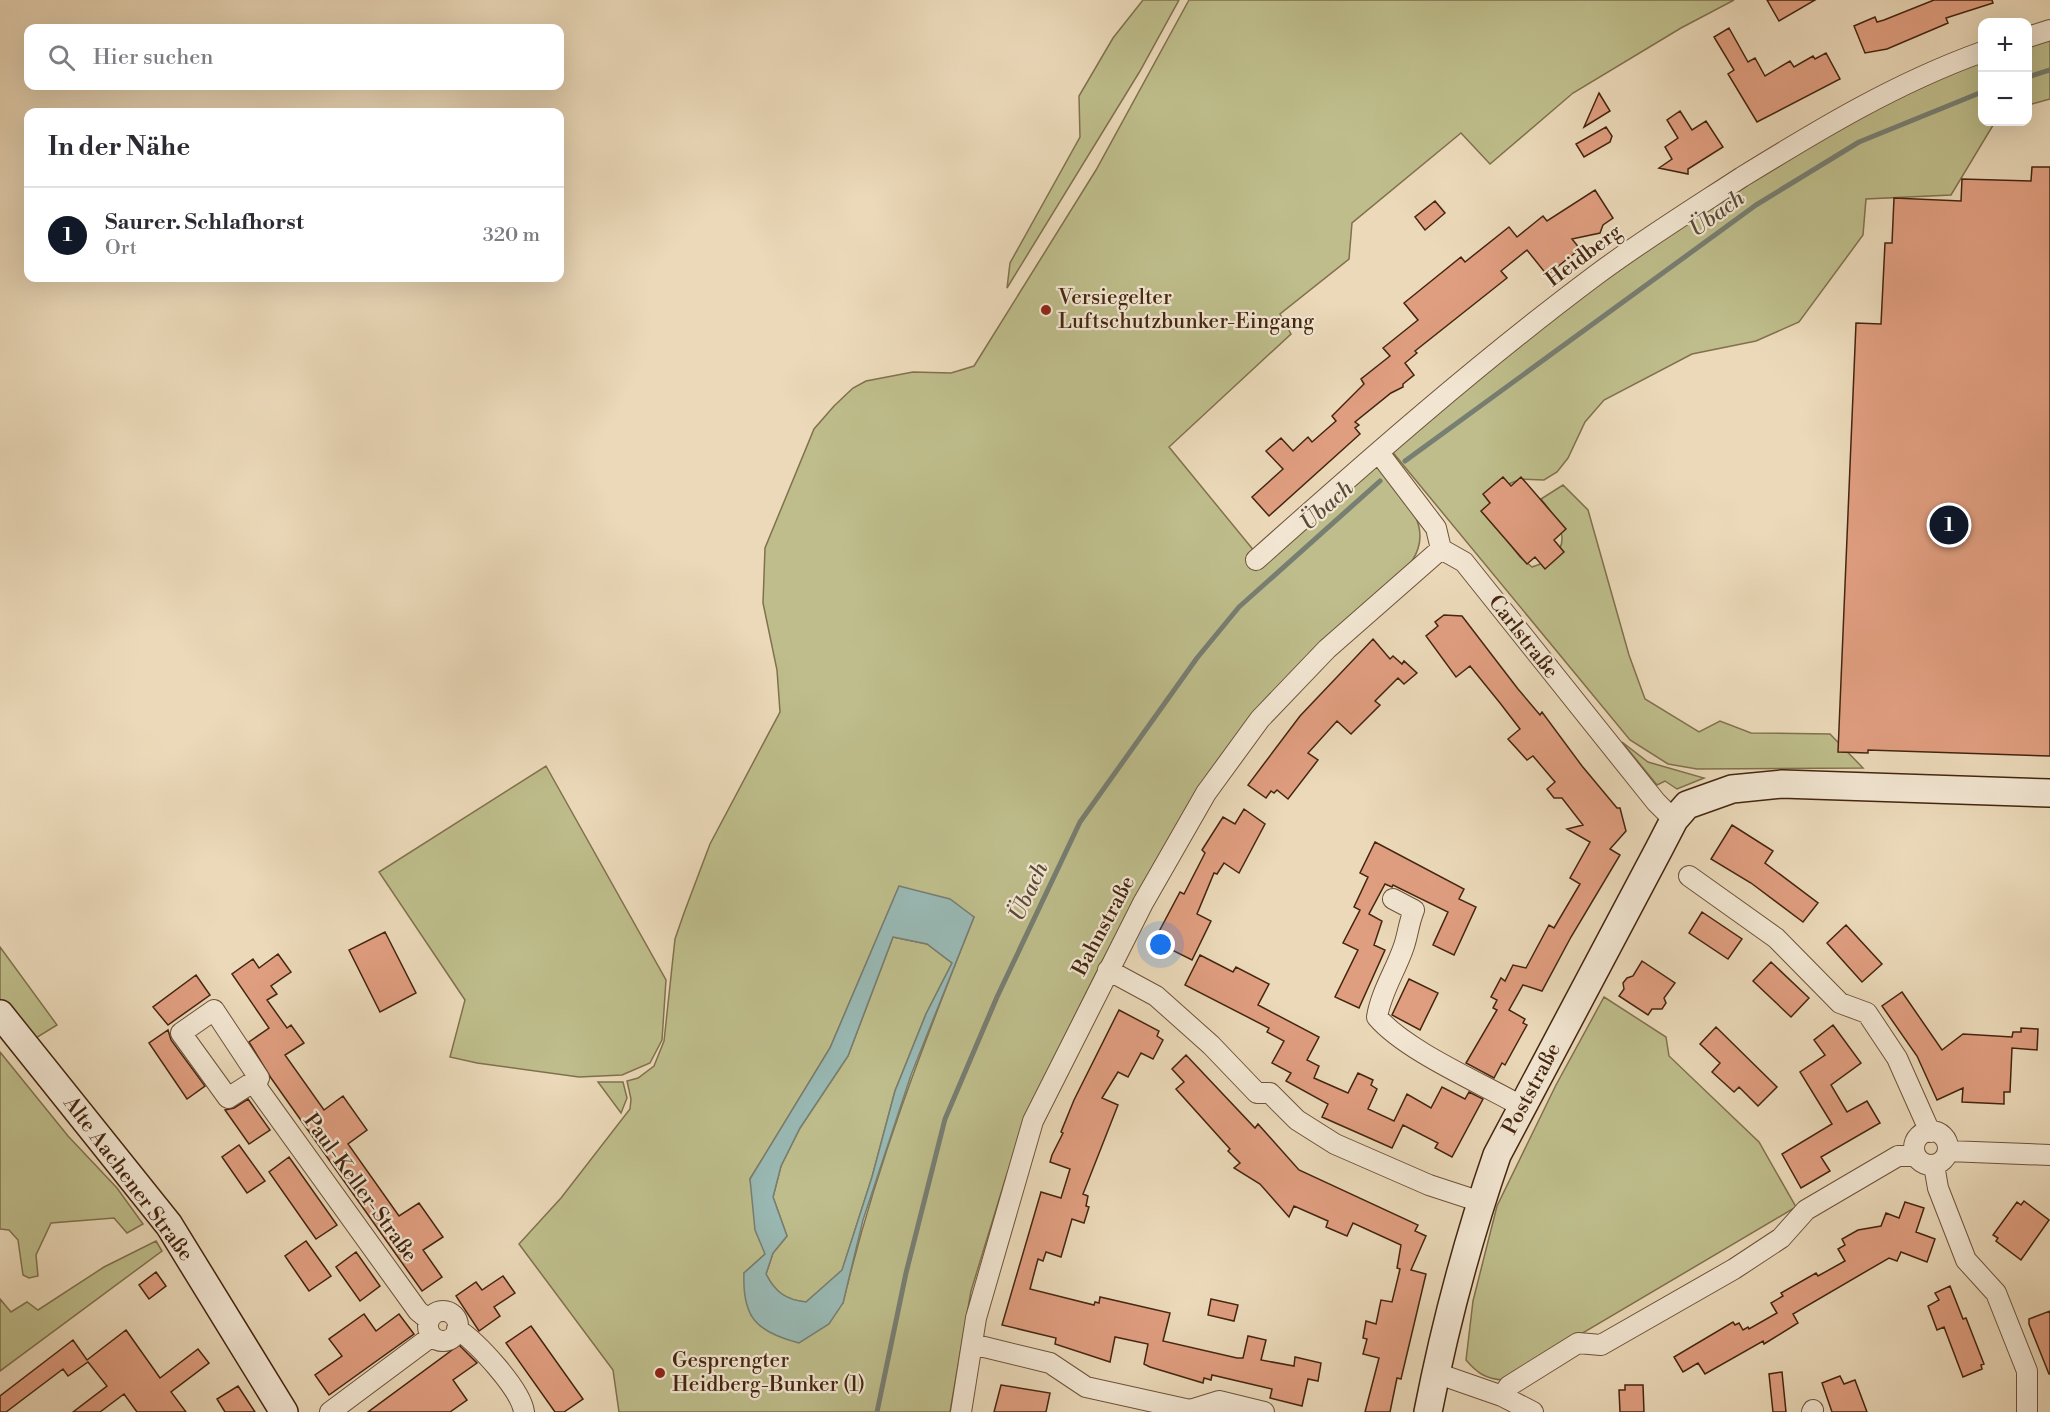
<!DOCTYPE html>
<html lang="de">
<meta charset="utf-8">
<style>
:root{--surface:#fff;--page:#f2f2f3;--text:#2b2b33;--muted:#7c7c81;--line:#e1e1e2;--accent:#111827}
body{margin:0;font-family:"Libre Bodoni",serif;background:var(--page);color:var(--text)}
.controls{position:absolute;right:18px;top:18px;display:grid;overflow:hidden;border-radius:12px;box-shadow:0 6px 24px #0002}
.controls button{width:54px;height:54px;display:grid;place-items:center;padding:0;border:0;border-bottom:2px solid var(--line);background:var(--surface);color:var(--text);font:30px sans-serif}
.you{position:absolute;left:1161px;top:945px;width:21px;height:21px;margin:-15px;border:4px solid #fff;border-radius:50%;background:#1a73e8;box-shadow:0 0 0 9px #1a73e833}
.badge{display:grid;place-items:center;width:39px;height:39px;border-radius:50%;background:var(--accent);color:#fff;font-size:20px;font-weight:700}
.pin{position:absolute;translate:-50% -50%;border:3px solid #fff;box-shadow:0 2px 6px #0006}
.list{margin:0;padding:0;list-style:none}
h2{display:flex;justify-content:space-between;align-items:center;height:78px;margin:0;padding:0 24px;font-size:26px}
h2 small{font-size:20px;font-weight:400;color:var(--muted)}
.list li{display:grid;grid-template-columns:39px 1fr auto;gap:18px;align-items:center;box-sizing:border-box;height:96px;padding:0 24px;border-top:2px solid var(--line)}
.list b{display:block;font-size:22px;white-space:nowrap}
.list p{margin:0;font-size:20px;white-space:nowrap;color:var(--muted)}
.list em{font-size:20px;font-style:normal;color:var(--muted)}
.icon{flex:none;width:33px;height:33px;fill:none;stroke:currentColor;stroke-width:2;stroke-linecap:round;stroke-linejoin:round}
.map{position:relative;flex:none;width:2050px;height:1412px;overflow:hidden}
.search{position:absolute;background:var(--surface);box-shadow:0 6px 24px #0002;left:24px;top:24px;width:540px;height:66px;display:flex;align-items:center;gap:15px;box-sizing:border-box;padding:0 21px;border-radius:12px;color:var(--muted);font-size:22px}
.panel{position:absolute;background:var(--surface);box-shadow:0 6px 24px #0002;left:24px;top:108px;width:540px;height:174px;border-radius:12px}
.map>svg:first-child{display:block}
</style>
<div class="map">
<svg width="2050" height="1412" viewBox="0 0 2050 1412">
<rect width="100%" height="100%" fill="#ebd9b9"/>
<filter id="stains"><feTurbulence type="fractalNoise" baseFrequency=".00333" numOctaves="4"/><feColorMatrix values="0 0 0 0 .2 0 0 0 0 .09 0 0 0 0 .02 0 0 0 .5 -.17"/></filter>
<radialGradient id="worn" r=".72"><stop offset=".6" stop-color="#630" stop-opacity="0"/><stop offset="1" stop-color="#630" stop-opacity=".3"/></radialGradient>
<path fill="#bebd8b" stroke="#81714d" stroke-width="1.5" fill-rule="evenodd" d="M1143,0H1179L1140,71L1007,288L1010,263L1080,137L1079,96L1113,38Z
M1189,0H1734L1681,28L1573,93L1490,164L1461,133L1352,223L1349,259L1280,314L1291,334L1169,447L1255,552L1375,464C1398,493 1437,523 1412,561L1295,668L1221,756L1179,822L1100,965L1034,1098L1005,1180L971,1291L950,1412H619L613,1370L519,1244L561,1198L630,1109L631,1099L627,1081L638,1078L654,1066L664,1041L675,939L684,913L710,844L780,712L777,670L763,603L765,548L814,429L834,406L853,388L866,381L913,372L951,373L974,366L1096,170ZM899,887L974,917C923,1045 875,1168 843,1303L751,1315L744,1273L765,1254L750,1179L830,1048Z
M2050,37V99L2028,105V45Z
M1982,60V122H1995L1951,195L1866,199L1863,235L1799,322L1756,341L1692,354L1604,400L1585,422L1568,458L1557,472L1544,480L1521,479L1506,485V539L1520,557L1532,567C1577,553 1564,526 1541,499L1563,485L1588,510L1629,655L1645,699L1699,732L1720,721L1751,733L1830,734L1863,768L1697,769L1668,764L1630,740L1390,449L1475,376L1690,217L1885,98Z
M1622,742L1648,762L1704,778L1677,789L1665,781L1657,785Z
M546,766L666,980L662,1040L650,1063L622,1075L579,1077L477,1063L450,1057L465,1000L379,872Z
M893,937L927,944L952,963L926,1014L895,1091L872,1177L842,1271L806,1302C786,1300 775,1292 766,1274L773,1253L787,1236L773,1197L781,1166L800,1128L848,1056Z
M0,947L57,1025L31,1041L0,999Z
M1604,997L1666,1037L1669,1056L1759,1142L1796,1207L1503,1380C1486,1379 1477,1373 1466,1360L1473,1301L1497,1206L1556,1085Z
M0,1052L68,1136L117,1188L143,1224L127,1233L114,1218L51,1223L36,1255L38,1276L29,1278L23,1275L18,1240L9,1230L0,1229Z
M598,1082H623L627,1098L621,1113Z
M156,1241L162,1251L0,1371V1299L11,1312L27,1302L38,1310L104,1267Z"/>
<path fill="#99b9b4" stroke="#777e72" stroke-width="1.5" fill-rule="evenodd" d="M899,886L950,899L974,917L911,1075L863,1220L843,1303L829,1324L799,1343C757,1332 742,1318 744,1273L765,1254L755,1230L750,1179L830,1048ZM893,937L927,944L952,963L926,1014L895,1091L872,1177L842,1270L806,1302C786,1300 775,1292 766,1274L773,1253L787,1236L773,1197L781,1166L800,1128L848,1056Z"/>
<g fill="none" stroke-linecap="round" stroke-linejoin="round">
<path stroke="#777e72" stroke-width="5" d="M2028,77L2050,70
M1405,461L1756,205L1859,142L1982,92
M877,1412L906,1273L945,1119L997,997L1080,822L1197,658L1239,607L1380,481"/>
</g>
<path fill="#e09e80" stroke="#44250f" stroke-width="1.5" d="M1767,0H1815L1779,21Z
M1934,0H1992L1993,3L1946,18L1948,23L1887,49L1865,53L1854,26L1875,17L1877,22L1884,20Z
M1729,28L1748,62L1755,58L1765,76L1790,61L1794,67L1813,56L1815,59L1826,53L1840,79L1757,122L1728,74L1734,70L1714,37Z
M1599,93L1610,111L1584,127Z
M1680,111L1692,130L1706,121L1723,147L1688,169V174L1659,168L1672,159L1665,147L1678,138L1667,120Z
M1606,127L1612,136L1610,142L1584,157L1576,144Z
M2032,167H2050V756L1868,750V753L1838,752L1856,323L1881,324L1885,243H1892L1894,198L1961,201L1962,179L2031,181Z
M1595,190L1613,218L1603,225L1600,233L1572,239L1580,249L1547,275L1527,250L1501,271L1507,278L1415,351L1417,353L1405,363L1414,375L1403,384V387L1391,393L1355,422L1359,425L1355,428L1360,434L1269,516L1252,497L1283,469L1266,451L1281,438L1293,451L1308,437L1312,442L1336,421L1332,416L1364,384L1361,379L1390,356L1383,348L1418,320L1404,303L1461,257L1465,262L1509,227L1517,237L1543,216L1547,221Z
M1435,201L1445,213L1425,230L1415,217Z
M1503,477L1511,486L1521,477L1566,529L1554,540L1564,552L1545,569L1535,557L1527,564L1481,511L1490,503L1483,494Z
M1444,615L1462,616L1518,689L1540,715L1542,712L1582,766L1617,808H1620L1626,831L1610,849L1620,855L1571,937L1542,991L1523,985L1509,1010L1525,1019L1523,1023L1527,1025L1505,1065L1502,1063L1494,1078L1466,1063L1497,1010L1493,1008L1497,1000L1491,997L1501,978L1505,981L1513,965L1526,968L1549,925L1554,928L1580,884L1570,878L1590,842L1567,829L1583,825L1562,798H1554L1547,789L1555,782L1533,756L1527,760L1508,739L1520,729L1500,703L1470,666L1456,677L1426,636L1438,626L1435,622Z
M1373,639L1390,659L1393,656L1402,664L1404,661L1417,673L1404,684L1398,678L1375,701L1380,705L1351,734L1337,721L1308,753L1318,760L1288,799L1277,790L1274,793L1271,791L1266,798L1248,785L1300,716Z
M1244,809L1265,824L1239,873L1224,863L1217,874L1214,873L1197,914L1211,921L1192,960L1154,941L1180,892L1184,894L1205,853L1202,850L1223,817L1235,824Z
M1732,825L1773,851L1765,863L1818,903L1803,922L1751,883L1711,859Z
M1375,842L1464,889L1459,899L1476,907L1454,955L1433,945L1448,912L1393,885L1392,887L1385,884L1369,914L1382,921L1374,945L1385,950L1359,1008L1335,997L1358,950L1343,943L1360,910L1354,907L1368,877L1360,873Z
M1702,912L1742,939L1728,959L1689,933Z
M1846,925L1882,964L1862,982L1827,943Z
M385,932L416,993L380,1012L349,950Z
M278,954L291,972L271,986L277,994L267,1000L287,1028L291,1025L304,1043L285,1055L324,1110L343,1096L367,1130L348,1144L399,1216L419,1203L443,1237L423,1250L442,1277L422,1291L271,1078L249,1042L269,1028L232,974L253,959L259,968Z
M1200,955L1233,972L1236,967L1269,984L1258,1005L1319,1037L1307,1060L1319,1066L1314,1078L1348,1093L1358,1073L1373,1080L1371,1085L1377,1089L1368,1109L1394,1121L1407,1094L1431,1108L1442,1087L1465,1099L1469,1092L1483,1099L1452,1157L1435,1148L1438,1143L1403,1125L1392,1148L1322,1117L1328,1104L1286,1081L1291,1073L1272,1063L1284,1041L1267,1032L1269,1028L1185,985Z
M1642,961L1675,983L1664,998L1666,1003L1662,1009H1652L1648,1015L1619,996L1624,989L1623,983L1627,978L1633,976Z
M1771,962L1809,998L1791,1017L1753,981Z
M196,975L210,995L168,1025L153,1007Z
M1409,979L1438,993L1420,1030L1392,1015Z
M1902,992L1942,1050L1963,1034L2012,1037L2013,1032H2021V1028L2038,1029L2037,1050L2012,1048L2010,1092H2004V1104L1962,1102L1963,1088L1937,1100L1917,1056L1882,1006Z
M1119,1010L1159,1031L1157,1036L1163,1040L1153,1059L1141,1053L1128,1077L1118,1072L1102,1098L1118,1105L1083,1194L1088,1196L1086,1206L1089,1207L1084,1223L1072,1219L1061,1257L1046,1252L1043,1261L1038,1259L1030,1289L1094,1305L1095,1302L1099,1303L1100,1297L1170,1313L1163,1341L1237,1358H1243L1248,1336L1266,1340L1261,1360L1294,1366L1295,1357L1321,1363L1318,1381L1308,1379L1302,1406L1270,1398L1272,1389L1212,1375L1211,1380L1204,1378L1203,1383L1150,1367L1144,1364L1148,1344L1115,1337L1110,1362L1055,1344L1056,1338L1002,1325L1041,1192L1061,1198L1070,1169L1050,1162L1052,1155L1063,1133L1061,1132L1074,1100Z
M1833,1025L1861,1063L1831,1085L1847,1112L1867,1101L1880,1123L1821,1157L1830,1171L1801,1188L1782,1154L1832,1124L1800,1072L1825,1055L1814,1040Z
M1716,1027L1777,1087L1758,1106L1739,1087L1734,1092L1712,1072L1720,1063L1700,1044Z
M168,1030L171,1040L205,1086L187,1099L149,1043Z
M1186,1055L1255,1128L1258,1124L1299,1170L1418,1225L1415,1231L1426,1236L1411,1270L1426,1274L1401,1379L1397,1378L1390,1412H1365L1379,1358L1363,1354L1367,1339L1363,1338L1366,1321L1376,1324L1381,1300L1392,1302L1400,1269L1397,1268L1401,1245L1353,1223L1347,1236L1326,1227L1328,1221L1294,1206L1289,1217L1260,1184L1234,1168L1240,1163L1228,1151L1230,1149L1176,1089L1184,1082L1172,1069Z
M248,1099L270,1130L249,1144L225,1110L234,1108Z
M239,1145L265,1181L247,1193L222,1157Z
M289,1157L337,1225L316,1239L269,1172Z
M2024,1201L2049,1220L2021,1260L1996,1241L1998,1238L1993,1235L2017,1202L2021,1205Z
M1905,1202L1924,1208L1916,1232L1935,1239L1927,1262L1901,1252L1897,1261L1889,1258L1793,1314L1798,1323L1764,1344L1763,1341L1705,1374L1698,1363L1683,1372L1674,1357L1733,1322L1735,1325L1739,1323L1743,1330L1748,1327L1749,1329L1777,1313L1771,1303L1783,1296L1781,1293L1816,1273L1818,1276L1845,1261L1838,1249L1845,1245L1842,1239L1858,1230L1881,1226L1886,1213L1899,1218Z
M306,1241L331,1276L309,1291L285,1256Z
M356,1252L380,1286L360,1301L336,1267Z
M156,1272L166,1286L149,1299L139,1285Z
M503,1276L515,1293L494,1307L500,1316L479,1331L456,1296L476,1282L482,1290Z
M1950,1286L1963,1319L1966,1318L1984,1364L1981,1365L1982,1369L1963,1377L1944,1327L1937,1330L1928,1306L1939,1300L1935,1293Z
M1211,1299L1238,1305L1234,1321L1208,1315Z
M2050,1311V1374H2049L2029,1324V1319Z
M364,1314L376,1331L399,1314L414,1334L329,1395L315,1375L342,1356L329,1339Z
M531,1326L583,1399L564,1412H555L506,1343Z
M126,1330L160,1378L198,1349L209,1363L171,1392L186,1412H137L124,1394L100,1412H73L107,1386L88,1362L68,1376L63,1369L6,1412H0V1396L73,1340L87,1360Z
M459,1345L477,1363L453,1380L467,1400L450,1412H368Z
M1782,1372L1786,1412H1773L1769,1374Z
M1840,1376L1844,1384L1855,1380L1867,1412H1832L1822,1383Z
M1001,1385L1050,1393L1046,1412H994Z
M1625,1385H1643L1644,1412H1620L1619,1390H1625Z
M238,1386L255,1412H225L217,1399Z"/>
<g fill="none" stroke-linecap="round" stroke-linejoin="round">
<g stroke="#6e523a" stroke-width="22">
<path id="minor" d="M2028,37L2050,30
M1379,453L1436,528L1441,549L1464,562L1656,802L1674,820
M1256,560C1366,462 1477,364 1596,275C1643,240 1693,209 1742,177C1820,129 1896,83 1982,52
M1689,876L1776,938L1840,1003L1867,1013L1897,1058L1930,1132
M1393,899L1414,910C1409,922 1408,934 1404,946C1396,970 1381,992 1377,1017C1406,1051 1481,1083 1521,1106
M1108,970L1156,996L1211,1045L1257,1093H1270L1297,1120L1335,1144L1429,1185L1481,1202
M253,1082L228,1098L181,1033L214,1010L259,1078L253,1082L418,1311L429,1320
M1914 1148a17 17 0 1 1 34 0a17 17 0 1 1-34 0Z
M1948,1151L2050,1155
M1934,1165L1938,1188L1966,1260L1996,1293L2027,1371V1412
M428 1326a15 15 0 1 1 30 0a15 15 0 1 1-30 0Z
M457,1329C477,1342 521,1389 524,1412
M972,1344L1050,1363L1086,1387L1190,1410L1219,1401L1264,1412
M1436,1373L1502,1396L1533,1412
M1502,1396L1509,1386L1578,1343L1601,1345L1734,1269L1781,1238L1806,1210L1898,1156H1916
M330,1412L432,1336
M961,1412L976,1318L1033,1121L1143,903L1206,793L1260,719L1327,649L1441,549
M1812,1412L1813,1410"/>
</g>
<g stroke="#44250f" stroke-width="30">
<path id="secondary" d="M0,1014L169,1225L284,1412
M1428,1412C1445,1325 1468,1239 1497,1155L1659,849L1674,820L1687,805L1732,789L1782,784L2050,793"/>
</g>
<use href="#minor" stroke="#f2e6d2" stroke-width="20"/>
<use href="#secondary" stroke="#f2e6d2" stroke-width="27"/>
</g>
<g fill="#8f2418" stroke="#f2e6d2" stroke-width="2">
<circle cx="1046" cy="310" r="6"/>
<circle cx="660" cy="1373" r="6"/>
</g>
<g text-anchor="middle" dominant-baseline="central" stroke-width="4.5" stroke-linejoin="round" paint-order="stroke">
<g font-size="21" fill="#44250f" stroke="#f2e6d2">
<text transform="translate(1584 256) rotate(-37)">Heidberg</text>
<text transform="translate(1523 637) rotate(52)">Carlstraße</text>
<text transform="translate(1104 926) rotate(-62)">Bahnstraße</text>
<text transform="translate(1532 1089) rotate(-62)">Poststraße</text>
<text transform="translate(128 1179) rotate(53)">Alte Aachener Straße</text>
<text transform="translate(360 1188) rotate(54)">Paul-Keller-Straße</text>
</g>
<g font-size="21" fill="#44250f" stroke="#f2e6d2" text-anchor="start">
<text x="1058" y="298">Versiegelter<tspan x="1058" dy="24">Luftschutzbunker-Eingang</tspan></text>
<text x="672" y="1361">Gesprengter<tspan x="672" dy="24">Heidberg-Bunker (1)</tspan></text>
</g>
<g font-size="22" font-style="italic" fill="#594a38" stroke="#f2e6d2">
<text transform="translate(1717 214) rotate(-36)">Übach</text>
<text transform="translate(1327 506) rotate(-42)">Übach</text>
<text transform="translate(1029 892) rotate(-65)">Übach</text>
</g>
</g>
<rect width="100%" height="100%" filter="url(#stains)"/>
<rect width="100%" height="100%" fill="url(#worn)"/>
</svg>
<div class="controls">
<button>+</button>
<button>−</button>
</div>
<div class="you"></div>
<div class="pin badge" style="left:1949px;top:525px">1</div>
<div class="search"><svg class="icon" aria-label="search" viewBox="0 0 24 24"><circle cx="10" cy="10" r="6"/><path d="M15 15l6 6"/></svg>Hier suchen</div>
<section class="panel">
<h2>In der Nähe<small></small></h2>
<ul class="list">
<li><span class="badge">1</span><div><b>Saurer. Schlafhorst</b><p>Ort</p></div><em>320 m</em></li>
</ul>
</section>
</div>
